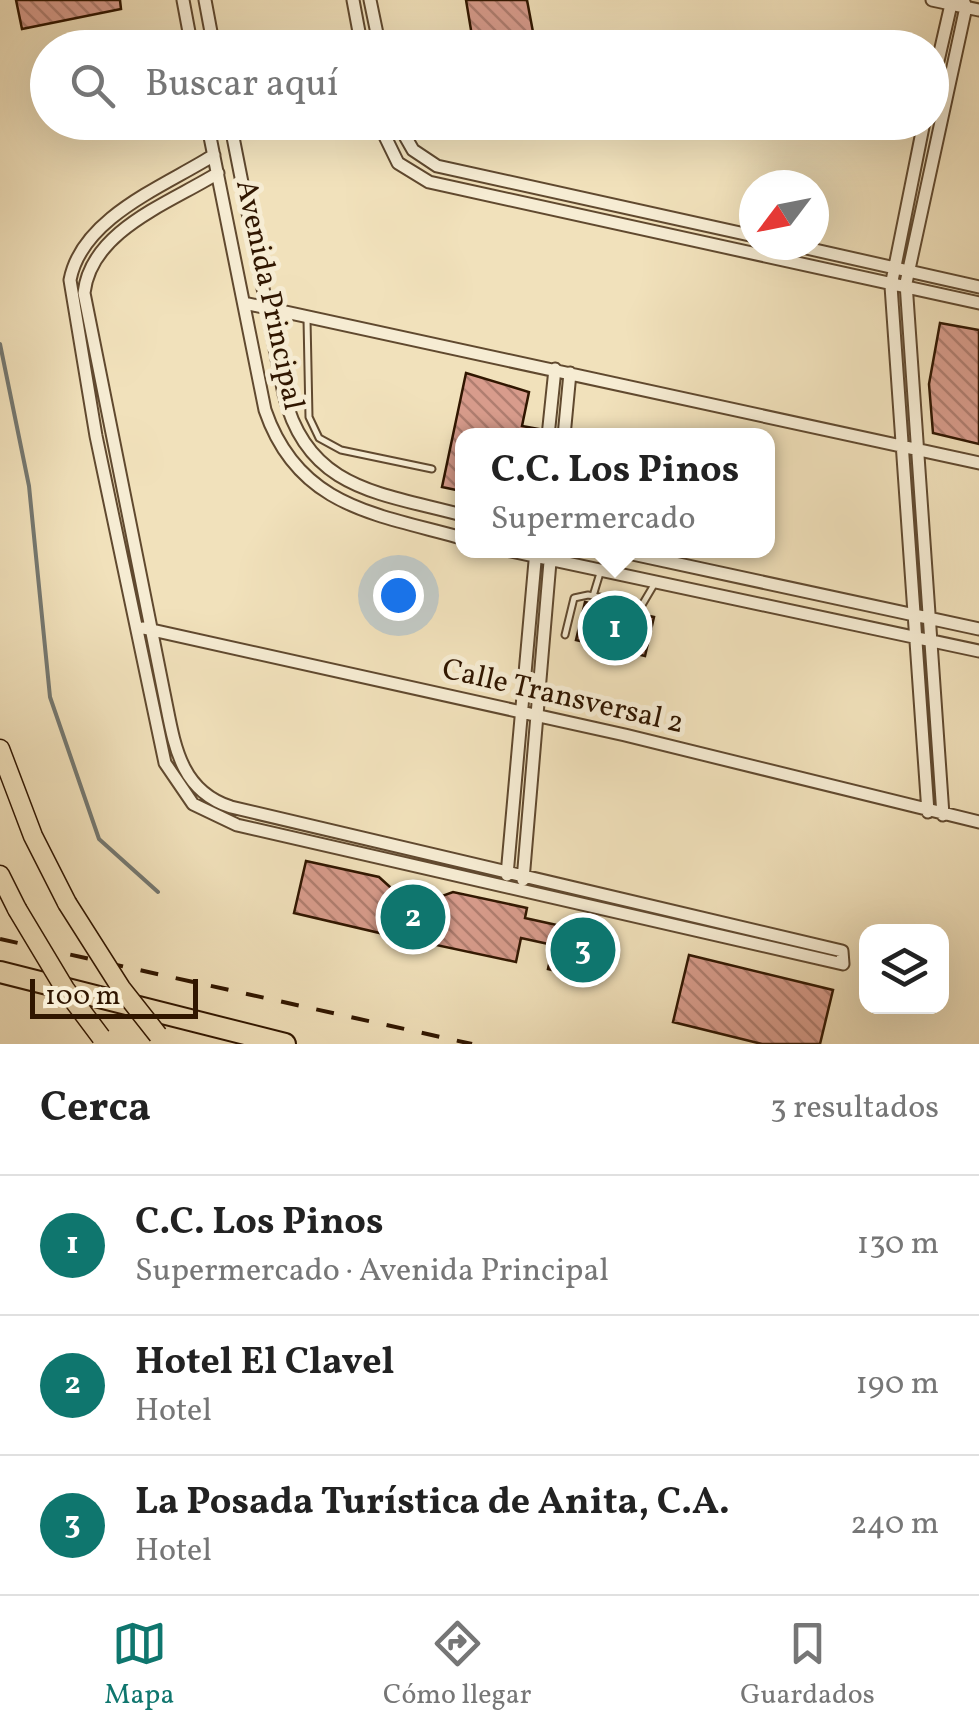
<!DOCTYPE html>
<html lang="es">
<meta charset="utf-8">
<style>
:root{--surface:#fff;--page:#f2f2f2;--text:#222;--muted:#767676;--line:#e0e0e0;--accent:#0f766e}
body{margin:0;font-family:Vollkorn,serif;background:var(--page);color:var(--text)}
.controls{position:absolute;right:30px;bottom:30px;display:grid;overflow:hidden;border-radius:20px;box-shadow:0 10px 40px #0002}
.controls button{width:90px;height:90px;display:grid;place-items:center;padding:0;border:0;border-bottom:2px solid var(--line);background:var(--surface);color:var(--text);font:50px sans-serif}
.compass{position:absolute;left:739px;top:170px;width:90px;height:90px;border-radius:50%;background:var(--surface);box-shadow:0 10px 40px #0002;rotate:238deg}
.scale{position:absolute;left:30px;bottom:25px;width:168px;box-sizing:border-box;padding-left:10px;border:5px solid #301600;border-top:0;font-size:28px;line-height:35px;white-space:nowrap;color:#301600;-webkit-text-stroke:8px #f6ecd3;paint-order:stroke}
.you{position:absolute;left:398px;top:595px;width:35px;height:35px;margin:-25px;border:8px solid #fff;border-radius:50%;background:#1a73e8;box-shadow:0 0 0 15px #1a73e833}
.badge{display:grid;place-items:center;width:65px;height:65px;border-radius:50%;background:var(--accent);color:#fff;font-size:32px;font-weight:700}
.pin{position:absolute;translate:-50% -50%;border:5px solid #fff;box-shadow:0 2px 10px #0006}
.popup{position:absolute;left:455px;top:428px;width:320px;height:130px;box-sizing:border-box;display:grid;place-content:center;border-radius:20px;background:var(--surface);filter:drop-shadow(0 2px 8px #0005);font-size:32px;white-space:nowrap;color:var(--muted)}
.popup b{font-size:38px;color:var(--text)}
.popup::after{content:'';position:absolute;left:50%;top:100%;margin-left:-20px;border:20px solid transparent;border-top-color:var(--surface)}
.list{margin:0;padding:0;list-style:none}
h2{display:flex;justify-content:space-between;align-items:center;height:130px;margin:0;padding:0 40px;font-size:42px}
h2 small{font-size:32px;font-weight:400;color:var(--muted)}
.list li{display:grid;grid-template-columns:65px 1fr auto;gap:30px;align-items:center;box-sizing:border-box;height:140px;padding:0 40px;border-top:2px solid var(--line)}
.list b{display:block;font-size:38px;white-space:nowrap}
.list p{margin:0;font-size:32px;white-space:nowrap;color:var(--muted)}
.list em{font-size:32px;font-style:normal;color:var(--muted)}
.icon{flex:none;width:55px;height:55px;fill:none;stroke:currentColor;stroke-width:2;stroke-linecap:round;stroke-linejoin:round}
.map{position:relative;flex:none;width:979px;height:1044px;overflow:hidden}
.search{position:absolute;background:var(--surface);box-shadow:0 10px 40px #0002;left:30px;right:30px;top:30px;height:110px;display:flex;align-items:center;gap:25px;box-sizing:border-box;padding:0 35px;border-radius:55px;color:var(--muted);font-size:38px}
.sheet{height:550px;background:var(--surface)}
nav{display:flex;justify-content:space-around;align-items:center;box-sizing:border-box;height:140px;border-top:2px solid var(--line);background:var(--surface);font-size:28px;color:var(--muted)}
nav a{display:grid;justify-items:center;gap:5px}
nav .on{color:var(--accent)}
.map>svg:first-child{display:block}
</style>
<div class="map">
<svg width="979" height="1044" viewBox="0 0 979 1044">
<defs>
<pattern id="building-back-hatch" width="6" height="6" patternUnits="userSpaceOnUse" patternTransform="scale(2.5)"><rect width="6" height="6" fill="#d89c8c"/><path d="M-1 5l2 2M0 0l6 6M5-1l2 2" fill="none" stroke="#b07e70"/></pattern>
</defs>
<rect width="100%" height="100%" fill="#f1e1bb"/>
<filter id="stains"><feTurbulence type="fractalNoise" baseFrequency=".002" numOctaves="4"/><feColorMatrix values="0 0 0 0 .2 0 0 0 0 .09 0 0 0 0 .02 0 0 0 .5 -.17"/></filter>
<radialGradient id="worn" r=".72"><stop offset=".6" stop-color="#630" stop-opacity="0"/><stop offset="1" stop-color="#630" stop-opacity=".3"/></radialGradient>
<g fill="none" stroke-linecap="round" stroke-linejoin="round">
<path stroke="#747871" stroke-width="4" d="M0,344L29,486L50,697L99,839L158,892"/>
</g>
<path fill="url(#building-back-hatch)" stroke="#301600" stroke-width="2.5" d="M16,0H120L121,9L22,29Z
M466,0H527L536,48H474Z
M940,323L979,330V444L933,433L929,384Z
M466,373L529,392L522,426L539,429V436H462L461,491L442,487Z
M585,602L654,617L645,656L576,640Z
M306,861L379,877L412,907L453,892L527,908L525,918L616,938L612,959L599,956L594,980L548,969L553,945L521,938L516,962L422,942L417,928L405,932L395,922L384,934L294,913Z
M689,955L833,990L820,1044H762L673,1022Z"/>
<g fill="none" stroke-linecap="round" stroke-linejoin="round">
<g stroke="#60492f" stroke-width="9">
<path id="service" d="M307,319L309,417L319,438L341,450L432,469
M593,596L600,573
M565,635L574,598L588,595L642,605L655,583"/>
</g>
<g stroke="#60492f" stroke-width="15">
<path id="minor" d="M183,0L192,48
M205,0L214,48
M353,0L362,48
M370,0L380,48
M932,0L979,10
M932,87L952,0
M207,122L265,410C298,507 376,514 462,538
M230,122L284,394C307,490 381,493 462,515
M378,122L398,163L429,182L979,303
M397,122L413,150L437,166L754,236
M924,122L891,286L928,812
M214,155C165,186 82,217 70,280L96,436L165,763L193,804L237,825L843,964L842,951L231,807C178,790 174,741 164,693L84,293C91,230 170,203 218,173
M793,245L979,287
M244,303L979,463
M548,436L555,369
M564,436L570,373
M506,550L979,651
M614,550L979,629
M143,628L625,735L979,822
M943,815L906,283L966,7L963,0
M507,875L536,550
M523,880L551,550"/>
</g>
<g stroke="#301600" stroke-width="21">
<path id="primary" d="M0,749L33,836L67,903
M0,875L17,909"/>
</g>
<g stroke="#301600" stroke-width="24">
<path id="motorway" d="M0,972L285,1044"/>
</g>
<use href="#service" stroke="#f6ecd3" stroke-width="5"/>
<use href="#minor" stroke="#f6ecd3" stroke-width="11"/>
<use href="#primary" stroke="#f1e1bb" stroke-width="18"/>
<use href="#motorway" stroke="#f1e1bb" stroke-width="20"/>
<path stroke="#301600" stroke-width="4" stroke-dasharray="18 18" stroke-linecap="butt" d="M0,939L472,1044"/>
<g stroke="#301600" stroke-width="21" stroke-linecap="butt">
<path id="primary-bridge" d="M67,903L121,988L158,1035
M17,909L65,989L101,1037"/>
</g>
<use href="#primary-bridge" stroke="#f1e1bb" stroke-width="18"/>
</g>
<g text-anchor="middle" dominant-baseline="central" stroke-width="10" stroke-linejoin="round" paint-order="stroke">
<g font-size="30" fill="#301600" stroke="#f6ecd3">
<text transform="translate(269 295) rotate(78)">Avenida Principal</text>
<text transform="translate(563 697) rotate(13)">Calle Transversal 2</text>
</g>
</g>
<rect width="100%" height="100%" filter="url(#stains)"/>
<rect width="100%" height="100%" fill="url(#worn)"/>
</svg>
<div class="controls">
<button><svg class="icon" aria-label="layers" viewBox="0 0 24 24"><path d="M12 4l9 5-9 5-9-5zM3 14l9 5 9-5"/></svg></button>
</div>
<svg class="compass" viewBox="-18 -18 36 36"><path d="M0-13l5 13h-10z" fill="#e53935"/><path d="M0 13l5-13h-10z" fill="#767676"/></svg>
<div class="scale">100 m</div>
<div class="you"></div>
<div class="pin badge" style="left:615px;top:628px">1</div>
<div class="popup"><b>C.C. Los Pinos</b>Supermercado</div>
<div class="pin badge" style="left:413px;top:917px">2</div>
<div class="pin badge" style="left:583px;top:950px">3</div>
<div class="search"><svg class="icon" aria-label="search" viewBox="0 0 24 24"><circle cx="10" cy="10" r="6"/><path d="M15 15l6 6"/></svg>Buscar aquí</div>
</div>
<section class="sheet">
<h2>Cerca<small>3 resultados</small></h2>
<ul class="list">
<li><span class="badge">1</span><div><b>C.C. Los Pinos</b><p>Supermercado · Avenida Principal</p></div><em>130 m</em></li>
<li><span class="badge">2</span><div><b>Hotel El Clavel</b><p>Hotel</p></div><em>190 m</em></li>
<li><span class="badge">3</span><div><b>La Posada Turística de Anita, C.A.</b><p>Hotel</p></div><em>240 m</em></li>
</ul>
</section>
<nav>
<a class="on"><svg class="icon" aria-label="map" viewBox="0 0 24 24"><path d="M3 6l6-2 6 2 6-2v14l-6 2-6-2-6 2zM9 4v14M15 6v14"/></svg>Mapa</a>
<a><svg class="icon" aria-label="directions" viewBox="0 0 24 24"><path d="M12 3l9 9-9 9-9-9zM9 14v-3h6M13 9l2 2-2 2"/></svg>Cómo llegar</a>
<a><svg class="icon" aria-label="saved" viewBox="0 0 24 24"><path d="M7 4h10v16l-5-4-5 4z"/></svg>Guardados</a>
</nav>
